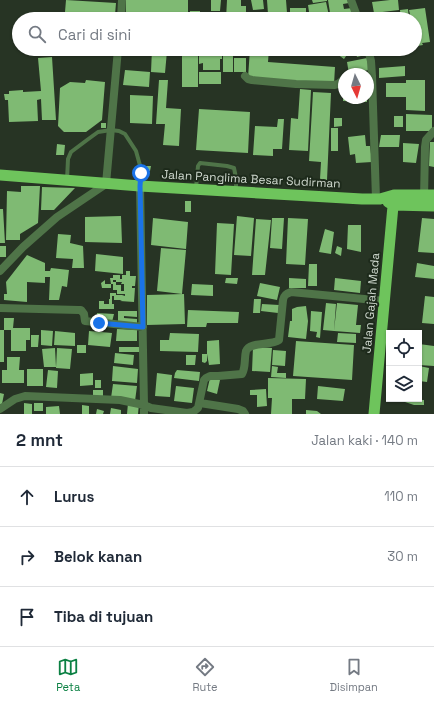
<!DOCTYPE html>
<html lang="id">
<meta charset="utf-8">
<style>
:root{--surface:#fff;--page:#f2f2f3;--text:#1f2937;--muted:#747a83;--line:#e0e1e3;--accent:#0b8043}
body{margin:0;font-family:"Space Grotesk",sans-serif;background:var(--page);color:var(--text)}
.controls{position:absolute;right:12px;bottom:12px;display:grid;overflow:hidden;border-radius:0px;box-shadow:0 1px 3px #0004}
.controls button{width:36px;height:36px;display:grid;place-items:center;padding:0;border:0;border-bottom:1px solid var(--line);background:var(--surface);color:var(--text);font:20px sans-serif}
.compass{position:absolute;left:338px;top:68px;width:36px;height:36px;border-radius:50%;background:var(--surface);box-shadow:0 1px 3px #0004;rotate:175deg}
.stop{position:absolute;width:12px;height:12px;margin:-9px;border:3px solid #1a73e8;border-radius:50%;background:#fff}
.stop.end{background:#1a73e8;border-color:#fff;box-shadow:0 1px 4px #0008}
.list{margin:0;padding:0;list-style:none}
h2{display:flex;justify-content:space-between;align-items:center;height:52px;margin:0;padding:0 16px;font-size:17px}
h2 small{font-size:13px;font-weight:400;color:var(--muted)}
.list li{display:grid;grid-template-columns:26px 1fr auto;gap:12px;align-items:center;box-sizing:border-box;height:60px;padding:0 16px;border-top:1px solid var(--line)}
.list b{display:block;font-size:15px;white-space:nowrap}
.list em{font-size:13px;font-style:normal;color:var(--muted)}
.icon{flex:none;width:22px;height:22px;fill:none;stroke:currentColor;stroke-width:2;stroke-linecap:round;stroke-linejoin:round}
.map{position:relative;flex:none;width:434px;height:414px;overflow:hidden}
.search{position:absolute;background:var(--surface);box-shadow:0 1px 3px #0004;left:12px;right:12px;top:12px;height:44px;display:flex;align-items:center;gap:10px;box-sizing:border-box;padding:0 14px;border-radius:22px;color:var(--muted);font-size:15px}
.sheet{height:232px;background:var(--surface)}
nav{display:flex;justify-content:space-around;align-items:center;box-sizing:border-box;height:56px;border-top:1px solid var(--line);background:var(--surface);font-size:11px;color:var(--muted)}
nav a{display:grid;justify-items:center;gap:2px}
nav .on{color:var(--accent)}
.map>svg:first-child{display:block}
</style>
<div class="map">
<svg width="434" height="414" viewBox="0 0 434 414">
<rect width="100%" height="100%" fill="#273424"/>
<path fill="#7fba73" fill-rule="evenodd" d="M66,0L116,3L115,15L65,12Z
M126,0H188V18L134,16V19H126Z
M211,0H221L220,11H211Z
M227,0H241V6H246V19H226Z
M251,0H263L264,9L253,10Z
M267,0H286L287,13L268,14Z
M312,0H327V1L313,3Z
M328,0H349V3L343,4L344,9L352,8L354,19H331Z
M390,0H398L399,10L374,13L372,2Z
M326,2L329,16L310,19L308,5Z
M290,8H306V19H290Z
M425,8L430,42L422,43L423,45L417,46V41L415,42V19H411L409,10Z
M408,9L409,19H401L400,10Z
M190,11H200V19H190Z
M394,13L395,19H382V14Z
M206,14H222V19H206Z
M69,49H102L96,54H73Z
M152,49L167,51L165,73L151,72Z
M182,49H198V87H182Z
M199,49H222V59H220V70H203V63L199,64Z
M223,49H246V56L233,55V72H223Z
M250,49H269L268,62L335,67L334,84L248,78Z
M330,49H351L344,59Z
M361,49H364L365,55L357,57L355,50Z
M382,49H401L402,53L384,56Z
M52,57L56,120H42L41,99L37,100L38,121L9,122L8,100H5L4,94H9V91L23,90V92L41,91L38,58Z
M234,58H246V72H234Z
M367,58L369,70L349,74L347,62Z
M405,66V76L379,78V68Z
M125,70L150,72L149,87L123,85Z
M199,72H221V84H199Z
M86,80L105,82L102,120L86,132H64L58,126L60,88L70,82L85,83Z
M159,80H168L166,108L181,109L179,146L163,145L165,124H156Z
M406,80H425V111L406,110V97H386V83H406Z
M300,89L311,90L308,151L289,150L291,118L298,119Z
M313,92L331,93L327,180L320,179L321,162L309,161Z
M130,95L153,96L152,124L130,123Z
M343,98H367V102L343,101Z
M199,109L250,112L248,153L196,150Z
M406,114L432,115V131H406Z
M394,116H403V127H394Z
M334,118H342V126L334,127Z
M278,119H284L282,149H273V156L253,155L255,126L277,127Z
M101,123H106V128H101Z
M331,128H338V151H331Z
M365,135L366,146H370L372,162L356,163L355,154L350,155L348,137Z
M381,135H400L399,147H379Z
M430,142H434V167L429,166Z
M403,143L419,144L416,163L403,162Z
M57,144L65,145L64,155H56Z
M143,166H151L150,171H143Z
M21,186H40L38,223L20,234V240H6L7,191L21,192Z
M42,187L75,188L54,210H41Z
M185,201H191V212H185Z
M0,209H3L5,243H0Z
M121,216L122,243L85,242V217Z
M237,216L254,218L251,256L234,255Z
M153,218L188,222L186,249L151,245Z
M272,218H284L282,249L270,248Z
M288,218L308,219L305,265L286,264Z
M422,218L434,219V253L418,252Z
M256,219L271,220L265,275H252Z
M217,223L234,224L231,275L215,274Z
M348,225H361V252L347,249Z
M325,229L334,232L331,254L319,252Z
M58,234L71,235L70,243L83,246L84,268H72L73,259L56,258Z
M0,246H6V257H0Z
M337,246L342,248L341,256L335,253Z
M161,248L186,250L182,294L157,291Z
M96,254L123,257V274L95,271Z
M27,255L45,263V271H50L51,268L69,270L67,287L62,286L59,300H49L50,277H45V283L27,282V302L4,300V294H7L6,282Z
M417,263L434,266V279L415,277Z
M309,264H317V286H308Z
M126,271H130V276H136L135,286H132V288H135L134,302L120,301L122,300H114V296H112V304H114V309H99V301H104V304H109V299H110V293H116V295H122L125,296V294H117V290H113V284H111L110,278H113V275H120V279H122V275H126ZM113,280H116V282H122L121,284H124V291H121V285H116V282H113V284Z
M226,278H238L237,284L225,283Z
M289,278L306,279V288H289Z
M335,278L361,281L360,293L334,290Z
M105,280V284H111V288H102L101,283Z
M260,283L280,287L277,300L257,296Z
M192,284L213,285V296L191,295Z
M184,294L185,324L147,325V295Z
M425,296L434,297V324L422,323Z
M254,299H261L260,313H253Z
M326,303L336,304L334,331L323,330Z
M337,303L358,305L356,325H361L360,333L334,331Z
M262,304L279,305L278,313L261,311Z
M306,306L308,321L306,339L288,337L290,321H292V309L297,307Z
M188,310L239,312L238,323H207L206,327H187Z
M118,311H137V317L124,316V318L137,319V324L118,323Z
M311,311L322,312L320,338L316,337L317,332L310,331Z
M97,313L114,314L112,322L96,321Z
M4,318H14L13,328H30V340H26V351H11V330H4V362H0V330H4Z
M117,329L137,330V341H116Z
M41,330L53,331L52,346L41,345Z
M55,331L75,333V346L54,345Z
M89,331L112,333L110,347L88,345Z
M170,333L199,334L198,352L160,351V340H169Z
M338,333L356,334V343L337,342Z
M31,335H39L38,347H31Z
M219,340L220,364L209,365L207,354V361L205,363L202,362V354H207V341Z
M296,341L354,345L352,380L293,376Z
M419,344L434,346V366L419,365Z
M77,345H86V353H77Z
M119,347H140L139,352H119Z
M253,347L272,348L270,372L252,371Z
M55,348L56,367H44L42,349Z
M57,348L72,349L70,369L56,368Z
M273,350L286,351L285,366L272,365Z
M115,353L134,355L133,365L114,363Z
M186,355H196L195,365H186Z
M7,357H20L19,370H24V383H2V370H7Z
M113,366L138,369L137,383L112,381Z
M272,366L278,367L277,373H286V378L271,377Z
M419,366L429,368L427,382L419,381Z
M27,369H43V386H27Z
M48,370L58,371L57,388L46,387Z
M177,370L200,372L199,381L174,378L175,373Z
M93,373V385L80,386V374Z
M157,373L172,375L170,397L155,396Z
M210,378L220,380L217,394L207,391Z
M268,378L306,379L305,399H292V414H271L272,398H268Z
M95,380H101V388H95Z
M113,384L137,386L135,401L111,398Z
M176,386L194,388L192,403L174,401Z
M318,386L345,389L343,401L317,399Z
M266,389L267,406L257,407V395H250V390Z
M93,390H103V397H93Z
M0,393L4,394L2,404H0Z
M402,399L424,400V405H414L402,401Z
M24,403L32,404V414H24Z
M34,403H43V411H34Z
M128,403L139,404L138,414H127Z
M82,405L89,406V414H82Z
M59,406L60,414H46V407Z
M111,408L121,410V414H110Z
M97,409L104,411L103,414H96Z
M306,410L317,411L321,414H306Z"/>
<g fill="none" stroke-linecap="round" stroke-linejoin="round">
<path stroke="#4f7448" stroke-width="4" d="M67,180L68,159L71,152L87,140L98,132L111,130L119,131L125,134L136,151L141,169L140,186
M196,188L198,166L200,163L227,166L234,168L236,178V191"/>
<path stroke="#4f7448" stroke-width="8" d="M351,0L358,19
M121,19L122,0
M368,49L371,61L372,76L376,199
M245,76L248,79L252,80L296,84L334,85L338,84L344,79
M140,186L144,405V414
M424,199L425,147L426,140L434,131
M0,271L23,247L57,217L106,184L118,49
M0,308L79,310H81L84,314L85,321L143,327
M200,403L238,409L243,411L245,414
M0,409L15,399L25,396L120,400L144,405L151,408L187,413L193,412L198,408L204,380L206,378L210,376H218L242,374C246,367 244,359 246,351C250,341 271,346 279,340L283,300C284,295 286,294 291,292L385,301"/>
<path stroke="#6ec45c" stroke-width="11" d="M0,175L140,186L362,199H380L394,195H434
M388,202L393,205L434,206
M374,414L394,195"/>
</g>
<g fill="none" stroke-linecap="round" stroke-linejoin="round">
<path stroke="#1a73e8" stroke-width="5" d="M99,323L143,327L140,186L141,173"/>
</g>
<g text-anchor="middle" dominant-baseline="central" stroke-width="4" stroke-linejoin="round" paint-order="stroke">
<g font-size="12" fill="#cfd8ce" stroke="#1d2a1b">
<text transform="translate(251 179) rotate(3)">Jalan Panglima Besar Sudirman</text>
<text transform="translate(371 303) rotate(-85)">Jalan Gajah Mada</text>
</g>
</g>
</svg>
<div class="controls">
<button><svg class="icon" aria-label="locate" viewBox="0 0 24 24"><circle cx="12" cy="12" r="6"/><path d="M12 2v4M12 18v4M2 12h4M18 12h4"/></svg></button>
<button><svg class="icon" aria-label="layers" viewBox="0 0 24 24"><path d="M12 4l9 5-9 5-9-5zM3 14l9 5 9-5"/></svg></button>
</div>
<svg class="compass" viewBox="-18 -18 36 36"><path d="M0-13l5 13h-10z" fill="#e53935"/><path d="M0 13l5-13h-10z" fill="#747a83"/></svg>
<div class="stop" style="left:141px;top:173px"></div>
<div class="stop end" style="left:99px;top:323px"></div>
<div class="search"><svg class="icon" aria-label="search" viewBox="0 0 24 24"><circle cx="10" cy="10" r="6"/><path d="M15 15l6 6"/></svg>Cari di sini</div>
</div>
<section class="sheet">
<h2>2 mnt<small>Jalan kaki · 140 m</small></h2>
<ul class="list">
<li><svg class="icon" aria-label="ahead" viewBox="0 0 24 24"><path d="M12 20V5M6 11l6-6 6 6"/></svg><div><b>Lurus</b></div><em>110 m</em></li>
<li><svg class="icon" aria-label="right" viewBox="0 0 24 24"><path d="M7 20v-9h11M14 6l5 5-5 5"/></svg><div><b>Belok kanan</b></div><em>30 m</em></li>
<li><svg class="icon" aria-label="arrive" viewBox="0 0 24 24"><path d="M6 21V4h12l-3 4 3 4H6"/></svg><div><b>Tiba di tujuan</b></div></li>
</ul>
</section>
<nav>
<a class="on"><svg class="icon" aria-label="map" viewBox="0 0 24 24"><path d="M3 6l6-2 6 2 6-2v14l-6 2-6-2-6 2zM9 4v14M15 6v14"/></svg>Peta</a>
<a><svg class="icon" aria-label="directions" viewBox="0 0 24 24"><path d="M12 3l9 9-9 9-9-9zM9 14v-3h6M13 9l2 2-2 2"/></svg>Rute</a>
<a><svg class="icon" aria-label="saved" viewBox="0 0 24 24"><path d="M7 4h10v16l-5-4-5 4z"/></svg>Disimpan</a>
</nav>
